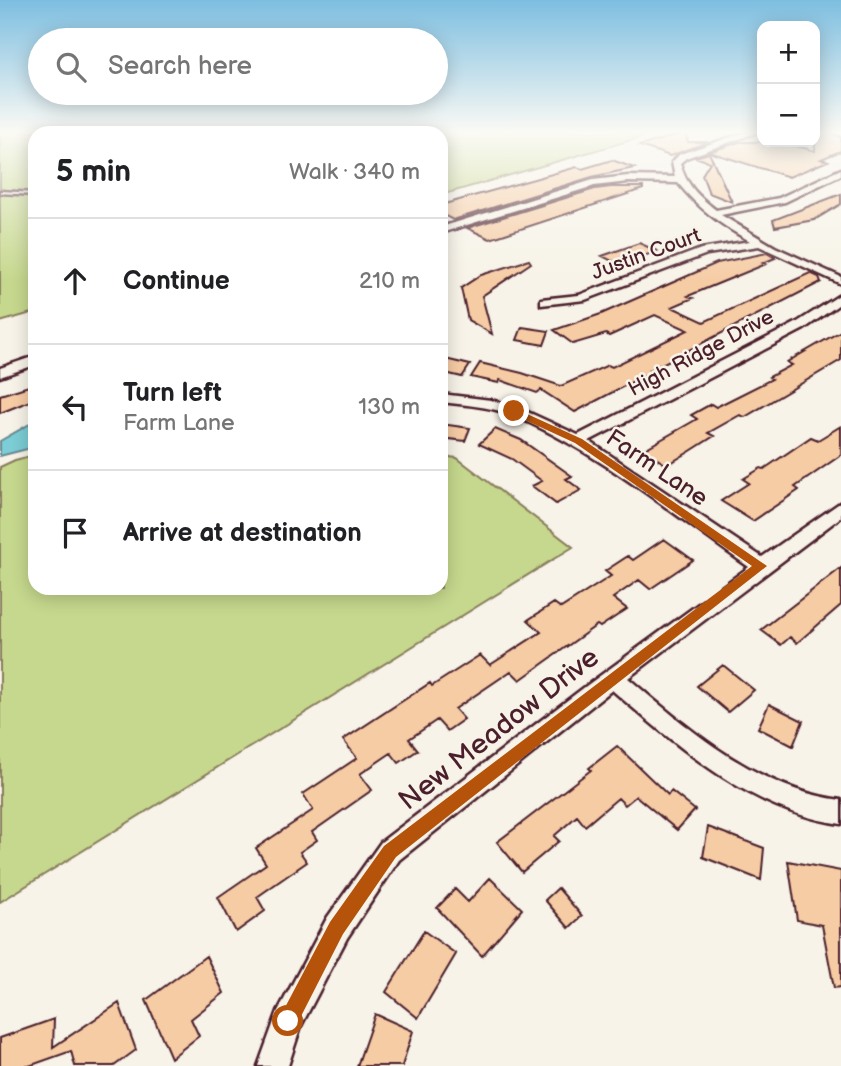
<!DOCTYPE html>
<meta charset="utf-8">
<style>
:root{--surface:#fff;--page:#f2f2f2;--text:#202124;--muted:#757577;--line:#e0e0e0}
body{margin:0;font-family:"Balsamiq Sans",sans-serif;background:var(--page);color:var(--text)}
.controls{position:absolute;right:21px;top:21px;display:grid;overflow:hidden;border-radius:14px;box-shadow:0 4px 18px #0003}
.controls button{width:63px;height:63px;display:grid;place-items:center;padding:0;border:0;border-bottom:2px solid var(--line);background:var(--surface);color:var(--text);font:35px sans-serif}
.stop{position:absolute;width:21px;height:21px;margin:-16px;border:5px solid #b45309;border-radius:50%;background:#fff}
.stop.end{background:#b45309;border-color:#fff;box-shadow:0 2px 7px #0008}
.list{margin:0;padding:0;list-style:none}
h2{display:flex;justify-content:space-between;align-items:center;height:91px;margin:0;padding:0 28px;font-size:30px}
h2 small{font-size:23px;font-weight:400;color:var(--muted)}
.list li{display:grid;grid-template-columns:46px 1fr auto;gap:21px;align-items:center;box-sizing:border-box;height:126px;padding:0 28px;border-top:2px solid var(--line)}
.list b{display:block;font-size:26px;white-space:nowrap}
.list p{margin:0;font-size:23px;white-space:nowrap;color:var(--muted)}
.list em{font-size:23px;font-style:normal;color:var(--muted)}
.icon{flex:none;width:38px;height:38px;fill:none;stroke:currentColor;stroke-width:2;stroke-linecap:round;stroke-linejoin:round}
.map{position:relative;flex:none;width:841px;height:1066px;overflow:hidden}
.search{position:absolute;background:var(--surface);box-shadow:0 4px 18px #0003;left:28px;top:28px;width:420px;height:77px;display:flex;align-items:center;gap:18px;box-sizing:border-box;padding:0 24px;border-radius:38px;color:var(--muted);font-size:26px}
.panel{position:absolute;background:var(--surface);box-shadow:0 4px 18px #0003;left:28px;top:126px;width:420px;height:469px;border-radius:21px}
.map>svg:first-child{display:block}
</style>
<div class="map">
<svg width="841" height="1066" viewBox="0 0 841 1066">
<rect width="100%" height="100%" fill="#f7f3e8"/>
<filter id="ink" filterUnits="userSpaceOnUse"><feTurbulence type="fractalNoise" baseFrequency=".0143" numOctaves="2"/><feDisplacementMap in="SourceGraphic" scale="14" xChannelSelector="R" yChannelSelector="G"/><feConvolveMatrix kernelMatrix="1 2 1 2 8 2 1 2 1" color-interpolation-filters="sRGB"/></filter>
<g filter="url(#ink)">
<path fill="#c6d88d" stroke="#887c5c" stroke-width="2" d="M0,132H659L441,195V133H35V312L0,322Z
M35,455V588H441V456L457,458L573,547L0,902V467L15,460Z"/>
<path fill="#7ccdd5" stroke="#688791" stroke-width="2" d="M35,421V447L0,456V441Z"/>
<path fill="#f6cca5" stroke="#4a1f2b" stroke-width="2" d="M685,132L688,142H708L670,156L640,146Z
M815,132H828L841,137V151L821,159L828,161L789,177L709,152L739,142H781L815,151Z
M709,153L714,163L732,202L709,193L702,175L710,162L695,157Z
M612,160L634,168L592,177L453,220L441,214V205L577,167L582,169Z
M611,187H643V189L490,239L467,228L595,189Z
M841,194V204L814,220L775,227L773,220Z
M639,243L657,251L620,265L602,256Z
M767,253L775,258L763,263L766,264L688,296L693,298L672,307L704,322L810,273L819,277L821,282L650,370L653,371L575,412L541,390L537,393L500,380L499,383L471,377L480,363L522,373L561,386L608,365L612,367L688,330L655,315L609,336L606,334L573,344L554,330L601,314L717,263Z
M529,260L531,263L482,296L492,334L468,320L461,288L481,275Z
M522,327L549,331L544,345L517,340Z
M841,331V360L745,417L740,415L708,433L714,436L689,452L667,465L643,450L697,419L691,415L711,404L716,407L772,379L769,377L792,365L787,362Z
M441,358L470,365L462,377L441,372Z
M35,384V399L0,413V395Z
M441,424L470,428L465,441L441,438Z
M841,426V455L795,487L799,490L753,521L721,501L749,483L743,479L761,468L764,469L811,437L818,440Z
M495,429L521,440L572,476L566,479L581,490L556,504L532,486L542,481L512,459L479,444Z
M664,539L693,560L650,589L639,580L613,598L627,609L600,627L597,625L520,680L511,671L455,709L464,719L447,731L437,720L409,739L418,750L399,763L391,753L360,774L372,790L312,832L317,840L300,852L307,862L257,897L265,911L236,932L218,897L266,864L256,848L313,810L303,794L357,758L343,740L430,683L432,686L480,655L490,665L541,632L528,620L554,603L561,608L611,576L605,571L628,556L633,560Z
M841,568V605L797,643L790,637L781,645L761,630Z
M723,665L754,690L728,712L697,686Z
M769,704L803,721L793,746L758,728Z
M617,746L668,795L671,791L695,810L677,830L636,796L625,805L618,798L585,826L577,816L554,836L559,841L522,872L497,842L591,770L589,768Z
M708,827L764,848L761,880L703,857Z
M788,861L841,871V987L834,988L822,925L797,920Z
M490,878L522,909L482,956L437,908L455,889L468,902Z
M558,888L582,916L569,928L545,900Z
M424,931L456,954L418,1018L386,992Z
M206,956L224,993L191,1019L199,1036L171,1058L146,1000Z
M119,1003L136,1050L114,1066H75L71,1051L29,1066H0V1038L54,1019L53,1047Z
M375,1014L413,1031L402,1066H357Z"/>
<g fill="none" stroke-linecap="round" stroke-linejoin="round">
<g stroke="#4a1f2b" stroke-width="5">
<path id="lane" d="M0,191L35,193V195L0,193Z"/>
</g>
<g stroke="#4a1f2b" stroke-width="5">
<path id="street" d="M746,132H758L686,158L680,163C686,185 698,196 716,210L779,198L841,169V175L785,202L721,215L775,247L841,277V284L759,246L707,254L585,300L541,305V299L579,295L701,249L750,241C722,226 698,208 678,183L628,182L594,186L441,233V227L593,180L628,176L675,177L672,162L680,154Z
M841,294V303L804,329L589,441L762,557L841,502V517L628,678C691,731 757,789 841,800V824C750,811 680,748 612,690L399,860L347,938L301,1026L288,1066H258L278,1011L327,918L381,842L586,686L749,567C674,515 594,448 509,414C488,406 464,405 441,402V394L491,400L519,408L578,435L796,323Z
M35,356V365L0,377V368Z"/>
</g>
<use href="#lane" fill="#f7f3e8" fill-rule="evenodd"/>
<use href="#street" fill="#f7f3e8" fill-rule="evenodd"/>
</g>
</g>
<linearGradient id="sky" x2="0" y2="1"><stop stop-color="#7dbee0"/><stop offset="0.47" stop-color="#fbfaf5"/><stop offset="1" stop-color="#fbfaf5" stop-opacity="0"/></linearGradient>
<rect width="841" height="281" fill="url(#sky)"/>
<path fill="#b45309" d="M514,408L582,439L767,566L396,857L343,934L295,1028L288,1031L281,1028L278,1021L281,1015L330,922L384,846L752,566L575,443L510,413L509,411Z"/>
<g text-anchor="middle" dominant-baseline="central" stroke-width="5" stroke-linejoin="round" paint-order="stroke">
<g font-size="21" fill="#4a1f2b" stroke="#f7f3e8">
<text transform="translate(646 254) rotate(-20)">Justin Court</text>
<text transform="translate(701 353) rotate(-28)">High Ridge Drive</text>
</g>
<g font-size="24" fill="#4a1f2b" stroke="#f7f3e8">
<text transform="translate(657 468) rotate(34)">Farm Lane</text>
</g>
<g font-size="28" fill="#4a1f2b" stroke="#f7f3e8">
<text transform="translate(499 729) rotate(-38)">New Meadow Drive</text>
</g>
</g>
</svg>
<div class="controls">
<button>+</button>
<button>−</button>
</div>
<div class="stop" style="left:288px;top:1021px"></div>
<div class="stop end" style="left:514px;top:411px"></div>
<div class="search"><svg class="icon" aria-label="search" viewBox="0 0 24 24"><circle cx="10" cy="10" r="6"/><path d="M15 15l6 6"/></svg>Search here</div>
<section class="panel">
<h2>5 min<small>Walk · 340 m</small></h2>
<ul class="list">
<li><svg class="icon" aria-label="ahead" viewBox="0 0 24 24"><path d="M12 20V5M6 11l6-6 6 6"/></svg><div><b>Continue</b></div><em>210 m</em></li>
<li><svg class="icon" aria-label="left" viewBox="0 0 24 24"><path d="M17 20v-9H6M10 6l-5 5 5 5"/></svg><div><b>Turn left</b><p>Farm Lane</p></div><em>130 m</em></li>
<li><svg class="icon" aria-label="arrive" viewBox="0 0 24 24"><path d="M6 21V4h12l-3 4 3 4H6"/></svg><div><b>Arrive at destination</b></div></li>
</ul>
</section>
</div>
